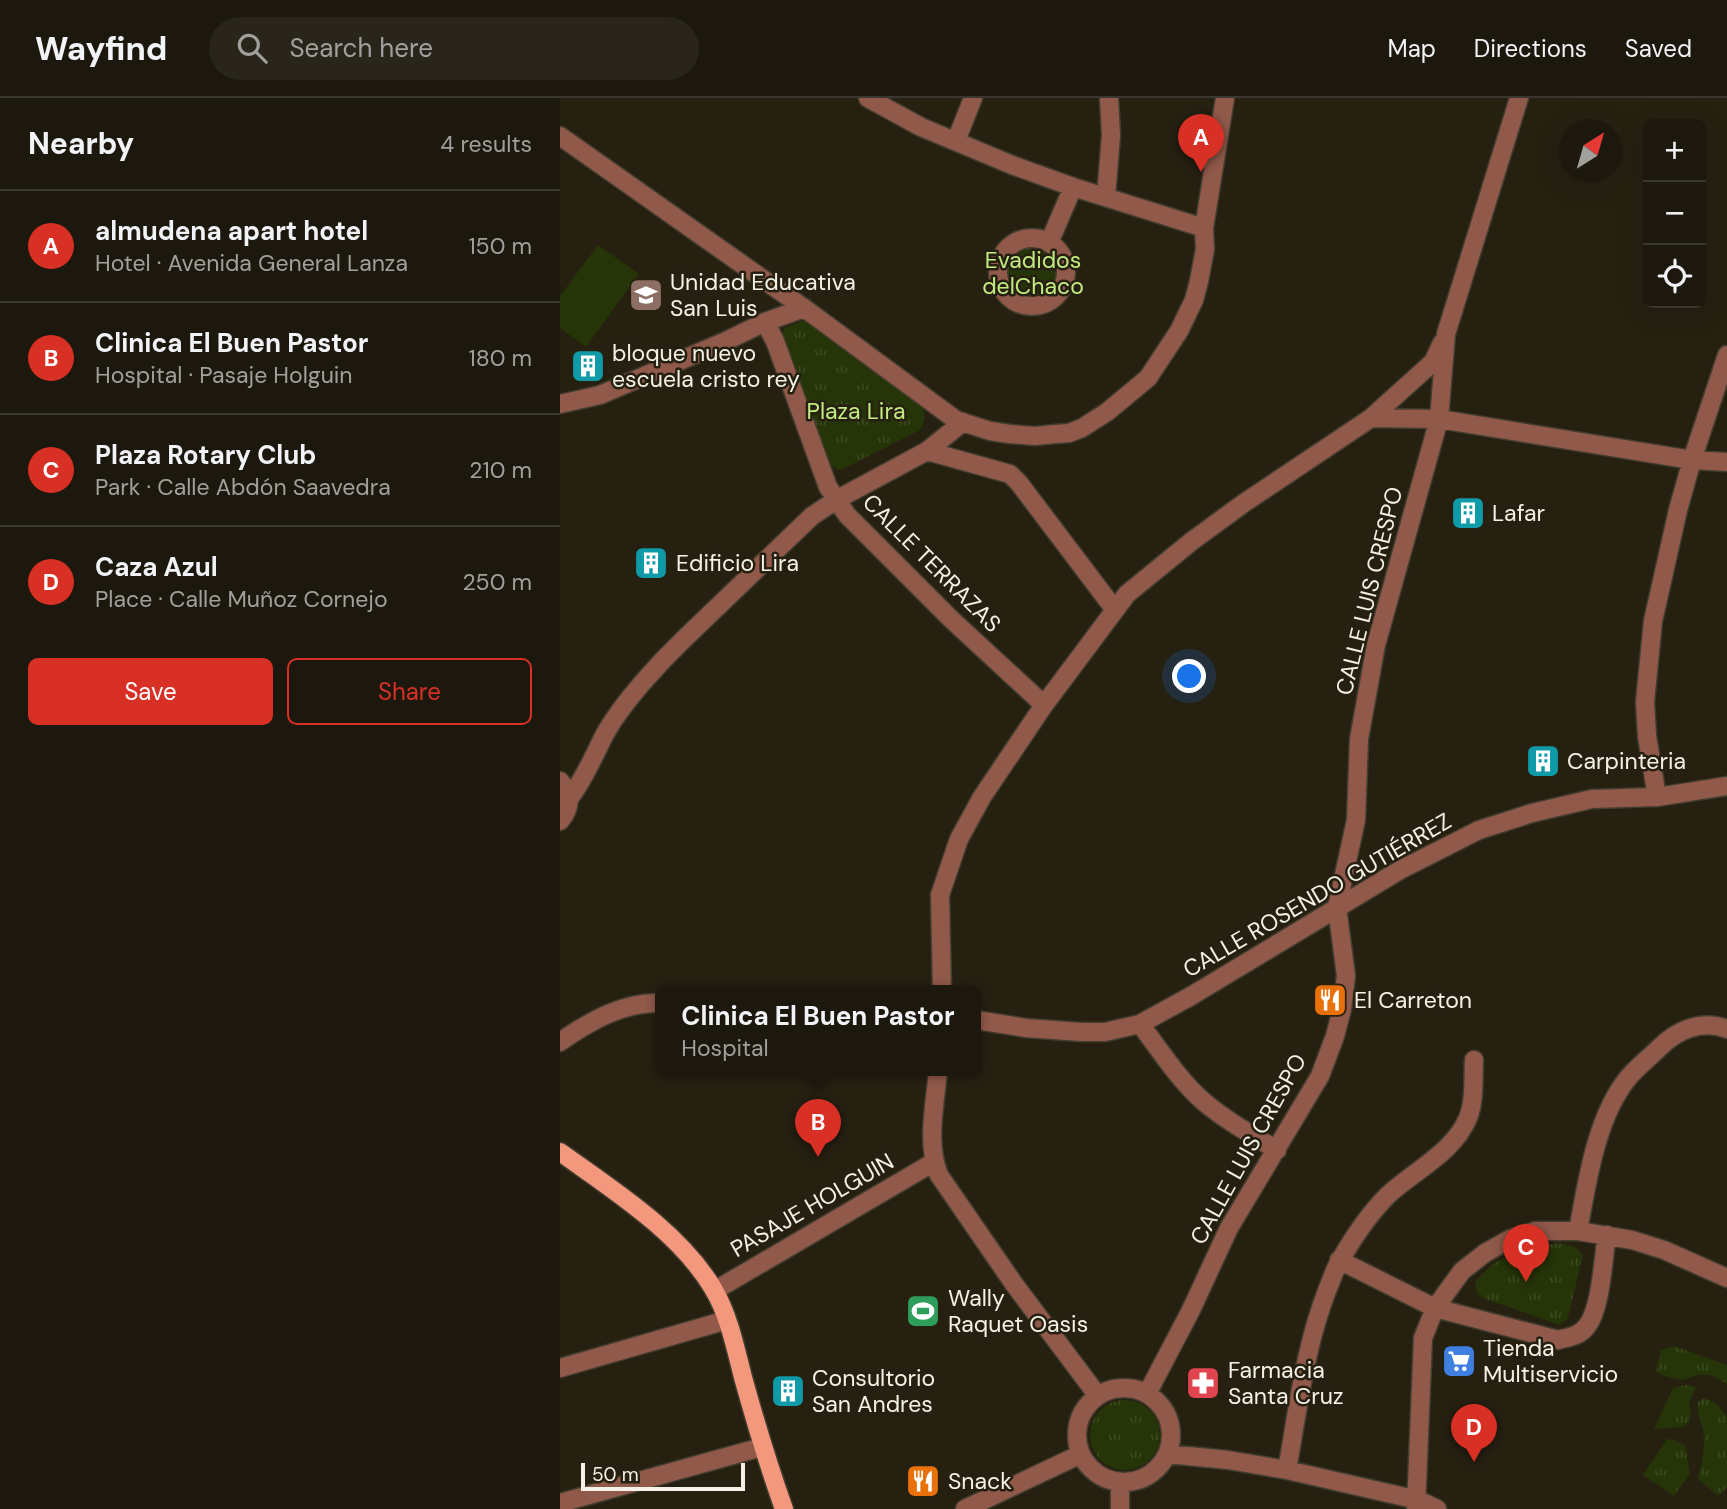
<!DOCTYPE html>
<meta charset="utf-8">
<style>
:root{--surface:#1c180d;--page:#29251b;--text:#f1f3f6;--muted:#a0a09d;--line:#3a372e;--accent:#d93025}
body{margin:0;font-family:"DM Sans",sans-serif;background:var(--page);color:var(--text)}
.controls{position:absolute;right:21px;top:21px;display:grid;overflow:hidden;border-radius:10px;box-shadow:0 7px 28px #0002}
.controls button{width:63px;height:63px;display:grid;place-items:center;padding:0;border:0;border-bottom:2px solid var(--line);background:var(--surface);color:var(--text);font:35px sans-serif}
.compass{position:absolute;left:999px;top:21px;width:63px;height:63px;border-radius:50%;background:var(--surface);box-shadow:0 7px 28px #0002;rotate:37deg}
.scale{position:absolute;left:21px;bottom:18px;width:164px;box-sizing:border-box;padding-left:7px;border:4px solid #f4f1e7;border-top:0;font-size:19px;line-height:24px;white-space:nowrap;color:#f4f1e7;-webkit-text-stroke:5px #262011;paint-order:stroke}
.you{position:absolute;left:630px;top:579px;width:24px;height:24px;margin:-18px;border:5px solid #fff;border-radius:50%;background:#1a73e8;box-shadow:0 0 0 10px #1a73e833}
.badge{display:grid;place-items:center;width:46px;height:46px;border-radius:50%;background:var(--accent);color:#fff;font-size:23px;font-weight:700}
.pin{position:absolute;translate:-50% -58px;filter:drop-shadow(0 2px 4px #0008)}
.pin::after{content:'';position:absolute;top:37px;width:24px;height:21px;background:inherit;clip-path:polygon(0 0,100% 0,50% 100%)}
.popup{position:absolute;left:95px;top:887px;width:326px;height:91px;box-sizing:border-box;display:grid;place-content:center;border-radius:10px;background:var(--surface);filter:drop-shadow(0 2px 5px #0005);font-size:23px;white-space:nowrap;color:var(--muted)}
.popup b{font-size:26px;color:var(--text)}
.popup::after{content:'';position:absolute;left:50%;top:100%;margin-left:-14px;border:14px solid transparent;border-top-color:var(--surface)}
.list{margin:0;padding:0;list-style:none}
h2{display:flex;justify-content:space-between;align-items:center;height:91px;margin:0;padding:0 28px;font-size:30px}
h2 small{font-size:23px;font-weight:400;color:var(--muted)}
.list li{display:grid;grid-template-columns:46px 1fr auto;gap:21px;align-items:center;box-sizing:border-box;height:112px;padding:0 28px;border-top:2px solid var(--line)}
.list b{display:block;font-size:26px;white-space:nowrap}
.list p{margin:0;font-size:23px;white-space:nowrap;color:var(--muted)}
.list em{font-size:23px;font-style:normal;color:var(--muted)}
.actions{display:flex;gap:14px;padding:21px 28px}
.actions a{flex:1;padding:16px 0;border:2px solid var(--accent);border-radius:10px;text-align:center;font-size:24px;color:var(--accent)}
.actions .main{background:var(--accent);color:#fff}
.icon{flex:none;width:38px;height:38px;fill:none;stroke:currentColor;stroke-width:2;stroke-linecap:round;stroke-linejoin:round}
.map{position:relative;flex:none;width:1167px;height:1411px;overflow:hidden}
header{display:flex;align-items:center;gap:42px;box-sizing:border-box;height:98px;padding:0 35px;background:var(--surface);border-bottom:2px solid var(--line)}
header strong{font-size:33px}
nav{display:flex;gap:38px;margin-inline-start:auto;font-size:24px}
.search{width:490px;height:63px;background:var(--page);display:flex;align-items:center;gap:18px;box-sizing:border-box;padding:0 24px;border-radius:38px;color:var(--muted);font-size:26px}
main{display:flex}
aside{flex:1;background:var(--surface)}
.map>svg:first-child{display:block}
</style>
<header>
<strong>Wayfind</strong>
<div class="search"><svg class="icon" aria-label="search" viewBox="0 0 24 24"><circle cx="10" cy="10" r="6"/><path d="M15 15l6 6"/></svg>Search here</div>
<nav><a>Map</a><a>Directions</a><a>Saved</a></nav>
</header>
<main>
<aside>
<h2>Nearby<small>4 results</small></h2>
<ul class="list">
<li><span class="badge">A</span><div><b>almudena apart hotel</b><p>Hotel · Avenida General Lanza</p></div><em>150 m</em></li>
<li><span class="badge">B</span><div><b>Clinica El Buen Pastor</b><p>Hospital · Pasaje Holguin</p></div><em>180 m</em></li>
<li><span class="badge">C</span><div><b>Plaza Rotary Club</b><p>Park · Calle Abdón Saavedra</p></div><em>210 m</em></li>
<li><span class="badge">D</span><div><b>Caza Azul</b><p>Place · Calle Muñoz Cornejo</p></div><em>250 m</em></li>
</ul>
<div class="actions"><a class="main">Save</a><a>Share</a></div>
</aside>
<div class="map">
<svg width="1167" height="1411" viewBox="0 0 1167 1411">
<defs>
<pattern id="grass-tufts" width="24" height="20" patternUnits="userSpaceOnUse" patternTransform="scale(1.75)"><rect width="24" height="20" fill="#253508"/><path d="M3 7l-1-3M5 7V3M7 7l1-3M15 17l-1-3M17 17v-4M19 17l1-3" fill="none" stroke="#3a4920"/></pattern>
</defs>
<rect width="100%" height="100%" fill="#262011"/>
<path fill="url(#grass-tufts)" d="M448 175a25 25 0 1 1 50 0a25 25 0 1 1-50 0Z
M250,220L355,298C365,312 368,316 360,332L281,372L264,365L221,239L225,230Z
M998,1145L1015,1149L1023,1156L1008,1220L1000,1227L923,1200L917,1196L915,1187L918,1180L933,1166L962,1150Z
M1114,1248L1167,1267V1286L1152,1277H1138L1122,1282L1104,1278L1096,1274L1101,1252Z
M1126,1287L1136,1289L1129,1305L1131,1315L1129,1324L1122,1329L1094,1331L1113,1290Z
M1145,1300L1157,1306L1167,1319V1389L1158,1398L1138,1381C1142,1365 1146,1348 1143,1331C1141,1322 1136,1314 1138,1304Z
M530 1337a35 35 0 1 1 70 0a35 35 0 1 1-70 0Z
M1107,1341L1114,1342L1125,1347L1130,1376L1114,1398L1083,1377Z"/>
<path fill="#253508" d="M38,147L79,176L26,249L0,230V198Z"/>
<g fill="none" stroke-linecap="round" stroke-linejoin="round">
<g stroke="#433d2f" stroke-width="21">
<path id="pedestrian" d="M1018,1133C1027,1085 1036,1019 1068,980C1077,969 1089,960 1099,950C1117,932 1142,921 1167,931"/>
</g>
<g stroke="#433d2f" stroke-width="21">
<path id="minor" d="M308,0L361,29L452,67L513,89L644,130
M0,38L244,210L396,322L430,333L450,336L475,338L495,336L509,335L522,330L547,314L588,280L619,233L634,202L639,183L645,151L644,130L665,0
M396,43L413,0
M546,99L551,37L549,0
M438 174a34 34 0 1 1 68 0a34 34 0 1 1-68 0Z
M489,145L513,89
M205,224L215,243L268,389L287,417L391,521L484,607
M0,306L40,297L166,243L205,224L244,210
M811,320L879,321L1132,362L1167,364
M367,353L450,376L459,385L555,512
M0,683C12,696 11,710 0,723
M1097,699L1087,638L1085,604L1093,523L1118,412L1132,362L1167,257
M9,701C25,680 34,657 46,634C64,603 98,566 124,541L252,418L276,402L367,353L403,324
M382,893L380,797L399,741L422,699L484,607L567,496L632,443L684,405L811,320L873,264L882,245
M580,926C600,952 618,981 643,1003C665,1022 692,1037 717,1052
M378,973C375,1007 366,1045 379,1077L454,1186L538,1298
M779,1162L875,1210L998,1242C1009,1239 1020,1238 1027,1228C1041,1211 1043,1161 1047,1137
M154,1193L374,1064
M0,1270L167,1222
M517 1337a47 47 0 1 1 94 0a47 47 0 1 1-94 0Z
M587,1296L631,1212L669,1130L760,978L775,938L782,911L786,878L777,809L796,722L799,641L816,547L879,321L886,236L959,0
M608,1356L668,1362L727,1372L858,1402L877,1411
M727,1372C738,1311 745,1248 768,1190C772,1181 775,1170 781,1161C793,1140 811,1114 828,1097C855,1072 893,1055 908,1020C915,1003 913,980 914,962
M560,1384V1411
M0,1405L202,1349
M405,1411L521,1356
M856,1411L863,1240L875,1210L902,1173L925,1155L950,1141L975,1133H1018L1072,1142L1104,1152L1167,1180"/>
</g>
<g stroke="#433d2f" stroke-width="21">
<path id="tertiary" d="M416,922L466,930L521,934H545L580,926L631,898L840,772L919,732L972,715L1032,701L1097,699L1167,688
M0,944C30,923 63,904 100,905"/>
</g>
<g stroke="#433d2f" stroke-width="21">
<path id="primary" d="M0,1054C53,1092 121,1135 154,1192C170,1220 176,1253 184,1283C196,1326 209,1369 224,1411"/>
</g>
<use href="#pedestrian" stroke="#905949" stroke-width="18"/>
<use href="#minor" stroke="#905949" stroke-width="18"/>
<use href="#tertiary" stroke="#905949" stroke-width="18"/>
<use href="#primary" stroke="#f3987d" stroke-width="18"/>
</g>
<defs>
<g id="school-square" transform="scale(1.75)"><rect x="-9" y="-9" width="18" height="18" rx="4" fill="#8d6e63" stroke="#262011"/><path d="M0-5L7-2L0 1L-7-2ZM-4 1L0 2.5L4 1V4Q0 6-4 4Z" fill="#fff"/></g>
<g id="building-square" transform="scale(1.75)"><rect x="-9" y="-9" width="18" height="18" rx="4" fill="#0f9aa8" stroke="#262011"/><path d="M-4-6H4V6H1V3H-1V6H-4ZM-2.5-4.3h1.7v1.8h-1.7ZM.8-4.3h1.7v1.8H.8ZM-2.5-1h1.7V.8h-1.7ZM.8-1h1.7V.8H.8Z" fill="#fff"/></g>
<g id="restaurant-square" transform="scale(1.75)"><rect x="-9" y="-9" width="18" height="18" rx="4" fill="#e8710a" stroke="#262011"/><path d="M-5-6h1v4h1v-4h1v4h1v-4h1v5L-1.5 .5V6h-2V.5L-5-1ZM5-6V6H3V1.5H1.5Q1.5-4 5-6Z" fill="#fff"/></g>
<g id="stadium-square" transform="scale(1.75)"><rect x="-9" y="-9" width="18" height="18" rx="4" fill="#2e9e5b" stroke="#262011"/><path d="M0-5a6.5 5 0 1 0 0 10a6.5 5 0 1 0 0-10ZM-3.5-1.8h7v3.6h-7Z" fill="#fff"/></g>
<g id="supermarket-square" transform="scale(1.75)"><rect x="-9" y="-9" width="18" height="18" rx="4" fill="#3f7fe0" stroke="#262011"/><path d="M-6-5.5h2.5l.6 2H6L4.5 2H-2.5L-4.4-4H-6ZM-1.5 3.2a1.3 1.3 0 1 0 .1 0ZM3 3.2a1.3 1.3 0 1 0 .1 0Z" fill="#fff"/></g>
<g id="pharmacy-square" transform="scale(1.75)"><rect x="-9" y="-9" width="18" height="18" rx="4" fill="#e0444e" stroke="#262011"/><path d="M-2-6h4v4h4v4h-4v4h-4v-4h-4v-4h4Z" fill="#fff"/></g>
</defs>
<g fill-rule="evenodd">
<use href="#school-square" x="86" y="197"/>
<use href="#building-square" x="28" y="268"/>
<use href="#building-square" x="908" y="415"/>
<use href="#building-square" x="91" y="465"/>
<use href="#building-square" x="983" y="663"/>
<use href="#restaurant-square" x="770" y="902"/>
<use href="#stadium-square" x="363" y="1213"/>
<use href="#supermarket-square" x="899" y="1263"/>
<use href="#pharmacy-square" x="643" y="1285"/>
<use href="#building-square" x="228" y="1293"/>
<use href="#restaurant-square" x="363" y="1383"/>
</g>
<g text-anchor="middle" dominant-baseline="central" stroke-width="5" stroke-linejoin="round" paint-order="stroke">
<g font-size="23" fill="#c2ec81" stroke="#262011">
<text x="473" y="162">Evadidos<tspan x="473" dy="26">delChaco</tspan></text>
<text x="296" y="313">Plaza Lira</text>
</g>
<g font-size="23" fill="#f4f1e7" stroke="#262011" text-anchor="start">
<text x="110" y="184">Unidad Educativa<tspan x="110" dy="26">San Luis</tspan></text>
<text x="52" y="255">bloque nuevo<tspan x="52" dy="26">escuela cristo rey</tspan></text>
<text x="932" y="415">Lafar</text>
<text x="116" y="465">Edificio Lira</text>
<text x="1007" y="663">Carpinteria</text>
<text x="794" y="902">El Carreton</text>
<text x="388" y="1200">Wally<tspan x="388" dy="26">Raquet Oasis</tspan></text>
<text x="923" y="1250">Tienda<tspan x="923" dy="26">Multiservicio</tspan></text>
<text x="668" y="1272">Farmacia<tspan x="668" dy="26">Santa Cruz</tspan></text>
<text x="252" y="1280">Consultorio<tspan x="252" dy="26">San Andres</tspan></text>
<text x="388" y="1383">Snack</text>
</g>
<g font-size="23" fill="#f4f1e7" stroke="#262011">
<text transform="translate(372 465) rotate(45)">CALLE TERRAZAS</text>
<text transform="translate(809 493) rotate(-76)">CALLE LUIS CRESPO</text>
<text transform="translate(757 797) rotate(-30)">CALLE ROSENDO GUTIÉRREZ</text>
<text transform="translate(688 1051) rotate(-61)">CALLE LUIS CRESPO</text>
<text transform="translate(252 1107) rotate(-30)">PASAJE HOLGUIN</text>
</g>
</g>
</svg>
<div class="controls">
<button>+</button>
<button>−</button>
<button><svg class="icon" aria-label="locate" viewBox="0 0 24 24"><circle cx="12" cy="12" r="6"/><path d="M12 2v4M12 18v4M2 12h4M18 12h4"/></svg></button>
</div>
<svg class="compass" viewBox="-18 -18 36 36"><path d="M0-13l5 13h-10z" fill="#e53935"/><path d="M0 13l5-13h-10z" fill="#a0a09d"/></svg>
<div class="scale">50 m</div>
<div class="you"></div>
<div class="pin badge" style="left:641px;top:74px">A</div>
<div class="pin badge" style="left:258px;top:1059px">B</div>
<div class="popup"><b>Clinica El Buen Pastor</b>Hospital</div>
<div class="pin badge" style="left:966px;top:1184px">C</div>
<div class="pin badge" style="left:914px;top:1364px">D</div>
</div>
</main>
